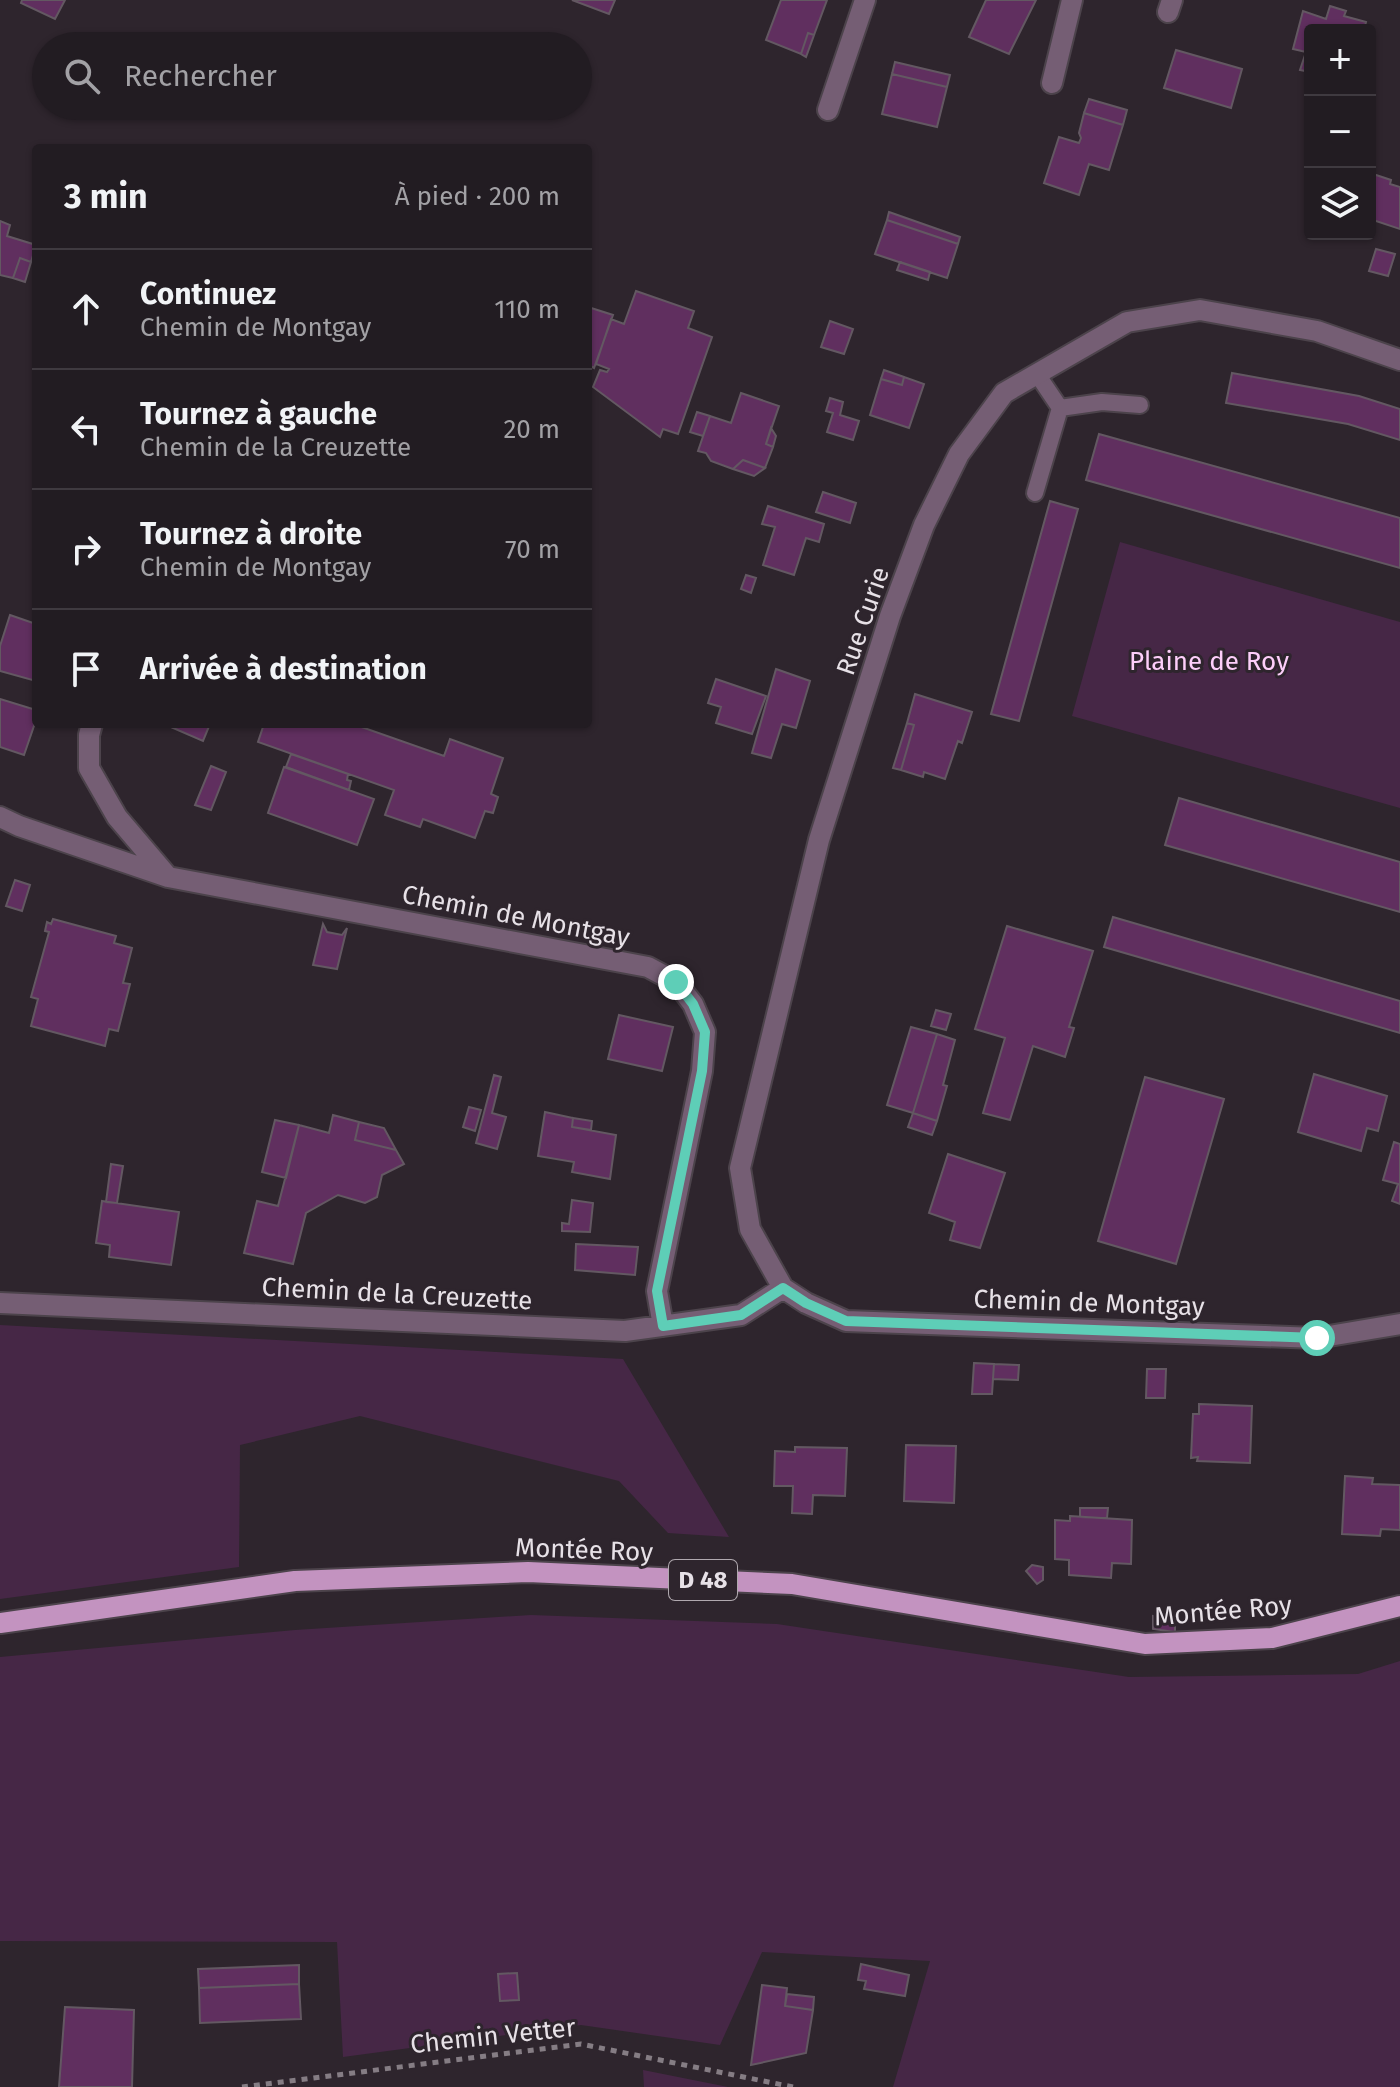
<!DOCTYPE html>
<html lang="fr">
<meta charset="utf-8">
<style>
:root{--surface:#221c22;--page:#2e292f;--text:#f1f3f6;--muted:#a2a1a5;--line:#3f3a40}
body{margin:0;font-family:"Fira Sans",sans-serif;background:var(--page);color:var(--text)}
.controls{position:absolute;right:24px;top:24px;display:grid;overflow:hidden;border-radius:8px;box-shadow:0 2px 6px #0004}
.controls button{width:72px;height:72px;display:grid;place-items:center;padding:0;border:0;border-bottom:2px solid var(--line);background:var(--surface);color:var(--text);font:40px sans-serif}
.stop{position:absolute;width:24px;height:24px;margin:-18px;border:6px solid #5eceb7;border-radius:50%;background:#fff}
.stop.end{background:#5eceb7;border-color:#fff;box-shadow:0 2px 8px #0008}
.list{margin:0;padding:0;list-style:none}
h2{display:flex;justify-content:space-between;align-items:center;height:104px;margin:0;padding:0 32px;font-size:34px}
h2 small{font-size:26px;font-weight:400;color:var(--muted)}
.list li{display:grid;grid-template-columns:52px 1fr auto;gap:24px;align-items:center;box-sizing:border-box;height:120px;padding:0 32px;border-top:2px solid var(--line)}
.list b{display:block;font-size:30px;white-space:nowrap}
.list p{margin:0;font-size:26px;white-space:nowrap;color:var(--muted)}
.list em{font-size:26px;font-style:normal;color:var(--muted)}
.icon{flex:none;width:44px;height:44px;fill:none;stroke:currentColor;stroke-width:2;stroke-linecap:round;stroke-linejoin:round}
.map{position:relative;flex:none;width:1400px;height:2087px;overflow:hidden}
.search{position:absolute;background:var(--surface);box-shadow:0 2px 6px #0004;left:32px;top:32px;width:560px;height:88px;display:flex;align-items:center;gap:20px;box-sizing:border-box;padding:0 28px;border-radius:44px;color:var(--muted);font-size:30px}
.panel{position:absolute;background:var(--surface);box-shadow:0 2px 6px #0004;left:32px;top:144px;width:560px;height:584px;border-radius:8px}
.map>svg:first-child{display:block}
</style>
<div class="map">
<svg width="1400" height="2087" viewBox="0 0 1400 2087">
<rect width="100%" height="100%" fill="#2e252d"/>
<path fill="#462746" d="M1120,542L1400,622V808L1072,716Z
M0,1325L623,1359L729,1537L668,1533L619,1481L360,1416L240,1445L239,1567L0,1599Z
M531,1615L777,1624L1129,1677L1358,1674L1400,1661V2087H893L930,1961L762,1952L720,2045L581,2025L343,2057L337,1942L0,1941V1657L295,1630Z
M643,2070L728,2087H644Z"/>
<path fill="#602f5f" stroke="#635862" stroke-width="2" d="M22,0H65L55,19L21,3Z
M572,0H615L609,14Z
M781,0H827L814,35L808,33L801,54L766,40Z
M986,0H1036L1009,54L969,37Z
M1330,6L1346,11L1344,16L1366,22L1364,30H1310V72L1300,70L1306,52L1293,49L1303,11L1326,19Z
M808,33L814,35L806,57L801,54Z
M1176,50L1242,69L1231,108L1164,88Z
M895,62L950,75L947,87L892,74Z
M892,74L947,87L937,127L882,114Z
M1089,99L1127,110L1123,125L1084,113Z
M1084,113L1123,125L1109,170L1089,164L1079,195L1044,183L1059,137L1079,143L1081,138L1079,133Z
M1370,173L1391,180L1390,184L1400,187V229L1370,219Z
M889,212L960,237L958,244L887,220Z
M887,220L958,244L947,278L875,254Z
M0,221L10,225L7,236L36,245L31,262L20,258L13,278L0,275Z
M1376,249L1395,254L1388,276L1369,271Z
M20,258L31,262L25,282L13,278Z
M900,262L930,272L928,280L897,270Z
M636,291L694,311L688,328L712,337L678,434L663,429L660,437L593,387L600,370L607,372L609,369L596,364L611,319L624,324Z
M588,307L613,315L594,368L588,365Z
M830,321L853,329L844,354L821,347Z
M884,370L904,377L902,385L881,379Z
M1232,373L1359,396L1400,409V440L1348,424L1226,403Z
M904,377L924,384L909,428L870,415L881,379L902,385Z
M741,393L779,406L766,444L773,447L765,468L743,460L733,469L711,461L706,453L698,451L710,416L731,423Z
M830,398L843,402L840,415L859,421L853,440L827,432L833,413L826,411Z
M697,412L710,416L703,436L690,432Z
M771,428L776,436L773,447L766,444Z
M1099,434L1400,518V568L1086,480Z
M743,460L765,468L754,476L733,469Z
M823,492L856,503L850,523L816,512Z
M1050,501L1078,509L1019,721L991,714Z
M768,506L824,524L819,542L806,538L794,575L763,565L775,527L762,524Z
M746,575L756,578L751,593L741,589Z
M10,615L36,624V681L0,671V646Z
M776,669L810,681L796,728L782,724L771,758L752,753Z
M716,679L766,696L752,734L716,723L721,707L708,703Z
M915,694L972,712L962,743L958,741L945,779L924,772L923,777L901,770L914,725L907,723Z
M0,699L36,710V720L24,755L0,747Z
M907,723L914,725L901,770L893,768Z
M164,724H210L203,741Z
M264,724H353L444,756L450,739L503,758L491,794L498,797L493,813L485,811L475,838L423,819L420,827L385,815L394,790L258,742Z
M291,754L348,774L347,780L351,781L349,790L286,767Z
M211,766L226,772L211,810L195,805Z
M284,767L374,799L357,845L268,813Z
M1179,798L1400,862V912L1165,845Z
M15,880L30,885L22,911L6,906Z
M1113,917L1400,1001V1033L1104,947Z
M53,919L116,936L114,943L132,948L123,983L130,984L118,1031L109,1029L105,1046L31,1026L38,999L31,997L49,932L45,931L47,922L51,924Z
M323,924L327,932L342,935L347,928L337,969L313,965Z
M1007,926L1093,951L1069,1027L1074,1028L1065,1057L1033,1046L1010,1120L983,1113L1005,1038L975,1029Z
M936,1010L951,1014L946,1030L931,1026Z
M619,1015L673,1027L662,1071L608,1059Z
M911,1027L937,1034L913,1113L887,1105Z
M937,1034L955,1040L943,1085L947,1086L937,1121L913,1113Z
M1314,1074L1387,1096L1378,1131L1367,1128L1361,1151L1298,1132Z
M494,1075L501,1077L492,1113L506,1117L497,1149L476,1143Z
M1145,1077L1224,1099L1176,1264L1098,1241Z
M469,1107L481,1110L475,1131L463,1127Z
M545,1112L573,1118L572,1127L616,1135L610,1179L572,1172L574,1162L538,1156Z
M913,1113L937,1121L932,1135L908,1127Z
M333,1115L359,1122L355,1140L396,1150L404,1164L382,1175L377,1197L365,1203L338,1195L306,1213L293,1264L244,1253L257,1201L278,1206L299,1125L329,1133Z
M573,1118L592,1121L591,1130L572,1127Z
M275,1120L299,1125L286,1178L262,1172Z
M359,1122L384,1128L396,1150L355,1140Z
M1394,1142L1400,1144V1204L1392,1201L1398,1184L1383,1180Z
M948,1154L1005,1173L980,1248L950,1240L955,1222L929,1213Z
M111,1164L123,1166L117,1203L106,1202Z
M572,1200L593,1203L590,1232L562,1231V1223L569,1224Z
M102,1201L179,1212L171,1265L109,1257L110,1245L96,1243Z
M576,1244L638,1247L635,1275L575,1270Z
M974,1363L994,1364L992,1394H972Z
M994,1364L1019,1365L1018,1380L993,1379Z
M1147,1369H1166L1165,1398H1146Z
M1199,1404L1252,1406L1250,1463L1197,1461L1198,1457L1191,1458L1193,1414H1199Z
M906,1445L956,1446L954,1503L904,1501Z
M795,1447L847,1448L845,1496L813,1495L812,1514L792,1513L793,1486H774L775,1451L795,1452Z
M1345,1476L1373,1478L1372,1484L1400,1485V1530L1381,1529L1380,1536L1342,1534Z
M1080,1508H1108L1107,1518L1080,1517Z
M1070,1516L1132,1520L1131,1564L1112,1563L1111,1578L1069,1575V1560L1055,1559V1520L1070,1521Z
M1032,1565L1043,1567V1580L1037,1584L1026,1571Z
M1153,1616L1175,1620V1632L1153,1629Z
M861,1964L909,1975L905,1996L864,1989L866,1981L858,1980Z
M299,1965V1984L199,1988L198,1969Z
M517,1973L519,2000L500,2001L498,1974Z
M299,1984L301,2019L200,2023L199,1988Z
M762,1985L787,1988L785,2006L813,2010L806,2053L751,2065Z
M787,1994L814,1997L813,2010L785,2006Z
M65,2007L134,2010L132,2087H59Z"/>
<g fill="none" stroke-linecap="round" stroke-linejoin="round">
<g stroke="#4c434b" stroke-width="20">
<path id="lane" d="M1060,408L1102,402L1140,405
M1035,493L1060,408L1037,374"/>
</g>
<g stroke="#4c434b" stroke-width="24">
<path id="street" d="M1168,12L1172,0
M1052,83L1072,0
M828,110L865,0
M1400,360L1317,331L1200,310L1127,322L1004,393L959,454L924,525L890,616L819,840L740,1168L750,1229L783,1288L806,1303L846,1321L1317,1338L1400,1324
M92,724L89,735V768L117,817L168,877
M0,817L19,826L168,877L648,967L676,982L693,1004L705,1032L702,1071L657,1291L663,1326
M0,1303L625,1331L741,1315L783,1288"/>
</g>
<g stroke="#4c434b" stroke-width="24">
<path id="primary" d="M0,1623L295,1581L528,1572L792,1584L1145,1644L1272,1638L1400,1606"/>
</g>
<path stroke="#857d84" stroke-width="5" stroke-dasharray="6 6" stroke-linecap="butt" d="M242,2087L581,2044L793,2087"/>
<use href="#lane" stroke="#755e74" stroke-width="16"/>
<use href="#street" stroke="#755e74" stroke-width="20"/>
<use href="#primary" stroke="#c393c0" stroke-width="20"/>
</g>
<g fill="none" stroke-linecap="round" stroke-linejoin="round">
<path stroke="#5eceb7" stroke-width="10" d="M676,982L693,1004L705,1032L702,1071L657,1291L663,1326L741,1315L783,1288L806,1303L846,1321L1317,1338"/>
</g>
<g text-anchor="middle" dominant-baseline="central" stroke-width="6" stroke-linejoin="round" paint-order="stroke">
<rect fill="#2e252d" stroke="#b0a9af" stroke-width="2" x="669" y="1560" width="68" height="40" rx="6"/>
<g font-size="24" font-weight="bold" fill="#e7e1e7">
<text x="703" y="1580">D 48</text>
</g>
<g font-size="26" fill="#e7e1e7" stroke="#2e252d">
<text transform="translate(863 621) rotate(-71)">Rue Curie</text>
<text transform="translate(516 916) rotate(11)">Chemin de Montgay</text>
<text transform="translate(397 1294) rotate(3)">Chemin de la Creuzette</text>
<text transform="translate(1089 1303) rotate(2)">Chemin de Montgay</text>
<text transform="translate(584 1550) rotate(2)">Montée Roy</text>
<text transform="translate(1223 1611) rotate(-5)">Montée Roy</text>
<text transform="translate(493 2036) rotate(-6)">Chemin Vetter</text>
</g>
<g font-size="26" fill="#fdcefa" stroke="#2e252d">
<text x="1209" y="661">Plaine de Roy</text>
</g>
</g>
</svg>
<div class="controls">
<button>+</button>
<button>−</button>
<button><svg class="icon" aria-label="layers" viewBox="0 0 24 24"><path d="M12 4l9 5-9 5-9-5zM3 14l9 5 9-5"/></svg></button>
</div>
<div class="stop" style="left:1317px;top:1338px"></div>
<div class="stop end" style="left:676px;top:982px"></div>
<div class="search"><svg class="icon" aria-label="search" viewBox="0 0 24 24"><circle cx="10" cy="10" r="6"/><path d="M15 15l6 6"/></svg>Rechercher</div>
<section class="panel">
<h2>3 min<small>À pied · 200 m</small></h2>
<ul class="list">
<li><svg class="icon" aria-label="ahead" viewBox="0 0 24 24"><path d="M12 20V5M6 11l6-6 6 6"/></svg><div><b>Continuez</b><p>Chemin de Montgay</p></div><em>110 m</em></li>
<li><svg class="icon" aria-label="left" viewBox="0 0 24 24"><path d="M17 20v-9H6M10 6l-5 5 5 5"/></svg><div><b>Tournez à gauche</b><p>Chemin de la Creuzette</p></div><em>20 m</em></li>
<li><svg class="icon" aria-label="right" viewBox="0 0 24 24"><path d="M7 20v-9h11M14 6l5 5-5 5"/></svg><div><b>Tournez à droite</b><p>Chemin de Montgay</p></div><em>70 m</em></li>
<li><svg class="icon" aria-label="arrive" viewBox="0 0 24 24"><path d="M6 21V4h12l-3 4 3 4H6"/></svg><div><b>Arrivée à destination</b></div></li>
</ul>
</section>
</div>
